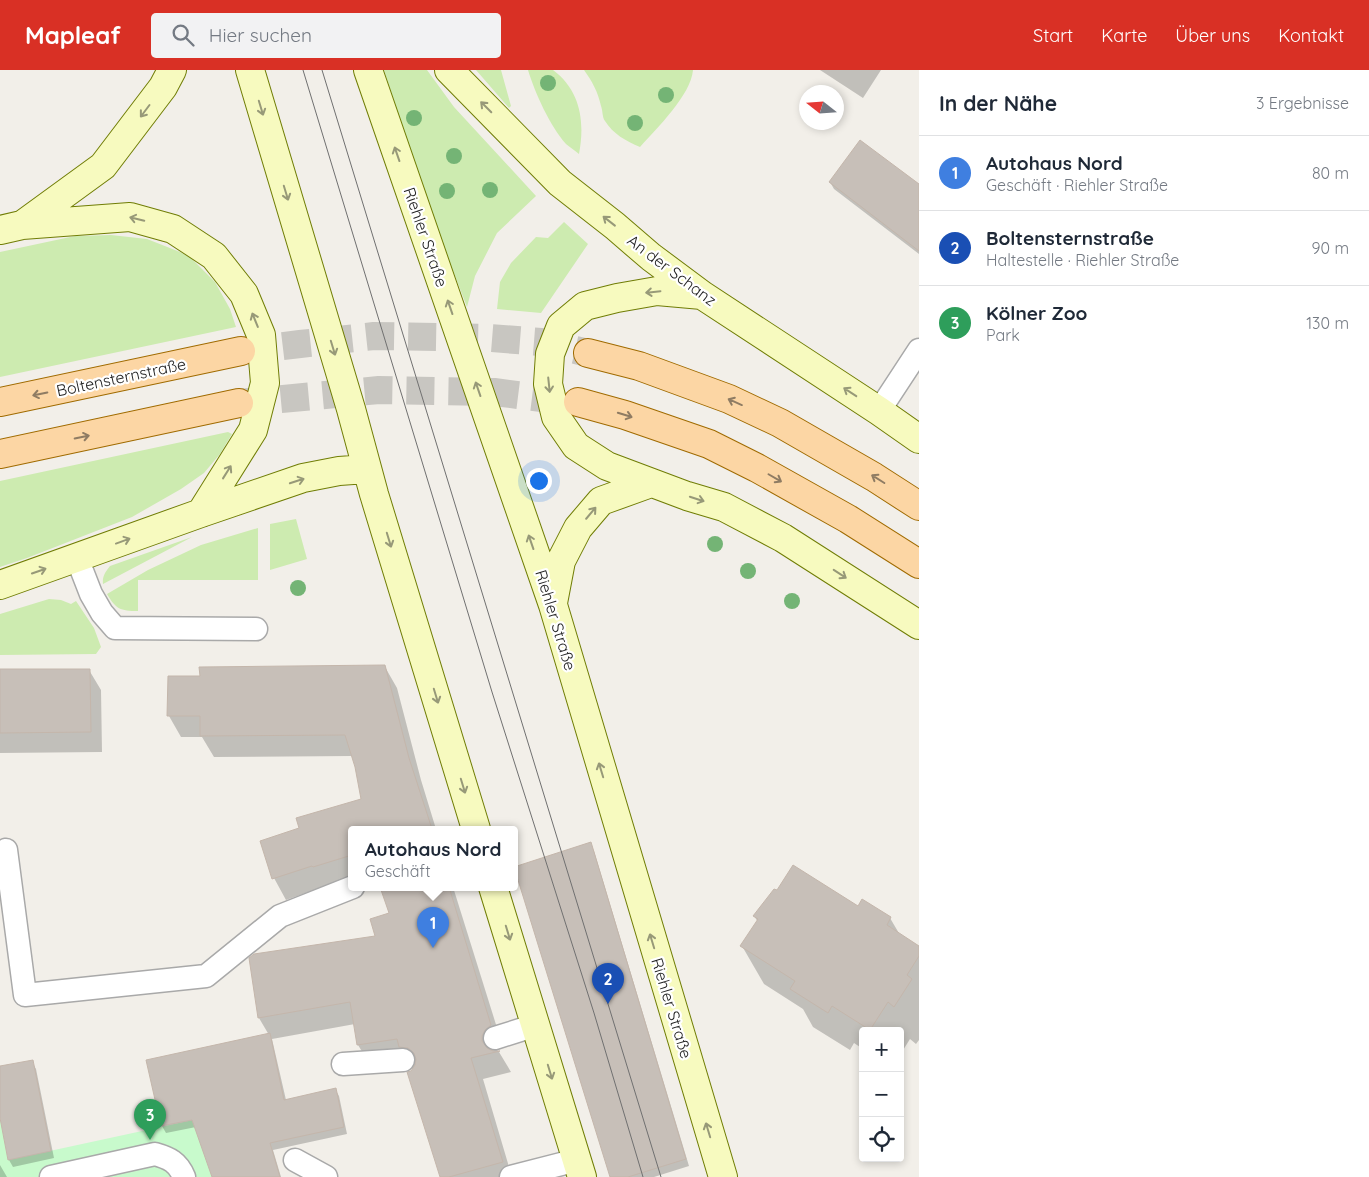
<!DOCTYPE html>
<html lang="de">
<meta charset="utf-8">
<style>
:root{--surface:#fff;--page:#f2f2f3;--text:#1f2937;--muted:#747a83;--line:#e0e1e3;--accent:#d93025}
body{margin:0;font-family:Quicksand,sans-serif;background:var(--page);color:var(--text)}
.controls{position:absolute;right:15px;bottom:15px;display:grid;overflow:hidden;border-radius:5px;box-shadow:0 2px 8px #0003}
.controls button{width:45px;height:45px;display:grid;place-items:center;padding:0;border:0;border-bottom:1px solid var(--line);background:var(--surface);color:var(--text);font:25px sans-serif}
.compass{position:absolute;left:799px;top:15px;width:45px;height:45px;border-radius:50%;background:var(--surface);box-shadow:0 2px 8px #0003;rotate:287deg}
.you{position:absolute;left:538px;top:410px;width:18px;height:18px;margin:-12px;border:4px solid #fff;border-radius:50%;background:#1a73e8;box-shadow:0 0 0 8px #1a73e833}
.badge{display:grid;place-items:center;width:32px;height:32px;border-radius:50%;background:var(--accent);color:#fff;font-size:16px;font-weight:700}
.pin{position:absolute;translate:-50% -41px;filter:drop-shadow(0 1px 2px #0008)}
.pin::after{content:'';position:absolute;top:26px;width:18px;height:15px;background:inherit;clip-path:polygon(0 0,100% 0,50% 100%)}
.popup{position:absolute;left:348px;top:756px;width:170px;height:65px;box-sizing:border-box;display:grid;place-content:center;border-radius:5px;background:var(--surface);filter:drop-shadow(0 1px 4px #0005);font-size:16px;white-space:nowrap;color:var(--muted)}
.popup b{font-size:19px;color:var(--text)}
.popup::after{content:'';position:absolute;left:50%;top:100%;margin-left:-10px;border:10px solid transparent;border-top-color:var(--surface)}
.list{margin:0;padding:0;list-style:none}
h2{display:flex;justify-content:space-between;align-items:center;height:65px;margin:0;padding:0 20px;font-size:21px}
h2 small{font-size:16px;font-weight:400;color:var(--muted)}
.list li{display:grid;grid-template-columns:32px 1fr auto;gap:15px;align-items:center;box-sizing:border-box;height:75px;padding:0 20px;border-top:1px solid var(--line)}
.list b{display:block;font-size:19px;white-space:nowrap}
.list p{margin:0;font-size:16px;white-space:nowrap;color:var(--muted)}
.list em{font-size:16px;font-style:normal;color:var(--muted)}
.icon{flex:none;width:28px;height:28px;fill:none;stroke:currentColor;stroke-width:2;stroke-linecap:round;stroke-linejoin:round}
.map{position:relative;flex:none;width:919px;height:1107px;overflow:hidden}
header{display:flex;align-items:center;gap:30px;box-sizing:border-box;height:70px;padding:0 25px;background:var(--accent);color:#fff}
header strong{font-size:24px}
nav{display:flex;gap:28px;margin-inline-start:auto;font-size:18px}
.search{width:350px;height:45px;background:var(--page);display:flex;align-items:center;gap:12px;box-sizing:border-box;padding:0 18px;border-radius:5px;color:var(--muted);font-size:19px}
main{display:flex}
aside{flex:1;background:var(--surface)}
.map>svg:first-child{display:block}
</style>
<header>
<strong>Mapleaf</strong>
<div class="search"><svg class="icon" aria-label="search" viewBox="0 0 24 24"><circle cx="10" cy="10" r="6"/><path d="M15 15l6 6"/></svg>Hier suchen</div>
<nav><a>Start</a><a>Karte</a><a>Über uns</a><a>Kontakt</a></nav>
</header>
<main>
<div class="map">
<svg width="919" height="1107" viewBox="0 0 919 1107">
<rect width="100%" height="100%" fill="#f2efe9"/>
<path fill="#cdebb0" d="M384,0H427L454,37L536,126L497,163L475,206L467,237L426,131Z
M476,0H501L511,36L509,38Z
M528,0H553C581,21 585,52 579,84C575,81 570,77 566,74C550,56 535,23 528,0Z
M584,0H693C691,25 657,58 640,77C626,71 613,64 605,51C602,47 603,41 601,36C598,22 592,11 584,0Z
M564,152L588,174L541,243L497,239L500,212L511,193L536,167L548,168Z
M111,165L147,169L180,182L191,188L215,212L230,239L236,257L0,307V182L75,166Z
M228,362L232,364L220,384L204,403L181,419L132,447L27,488L0,497V411Z
M296,449L307,489L270,500V454Z
M258,458V510H138V541C120,541 116,539 107,524L148,500L201,475Z
M192,467L103,514C102,506 106,501 110,496Z
M49,529L61,530L71,534L76,531L94,558L101,577L96,584L0,585V544Z"/>
<path fill="#c8facc" d="M0,1047L8,1090L193,1050L212,1107H0Z"/>
<path fill="#0003" d="M820,0H881L863,28Z
M830,112L919,116V184L834,119Z
M385,597L397,618L421,710L436,759H352V810L325,816L286,830L274,808L301,758L363,730L353,686L214,687L202,667H181L169,646L201,607Z
M0,600H89L101,620L102,682L0,683Z
M590,774L594,781L689,1096L654,1107H612Z
M381,817H453L503,977L495,982H499L511,1002L483,1009L512,1107H441L413,999L408,990L371,996L358,975L355,954L272,969L286,1030L335,1019L339,1026L347,1064L273,1080L281,1107H214L196,1057L166,1063L162,1056L148,991L269,965L259,948L250,889L377,867L390,844Z
M858,838L890,848L900,865L919,877V970L916,974L910,969L900,985V961H863V979L854,973L850,980L813,957L803,939L764,914L742,876L758,852L754,846Z
M32,992L36,999L54,1088L13,1097L9,1090L0,1041V997Z
M0,1095L7,1107H0Z"/>
<path fill="#c7bfb8" stroke="#c4b6ab" d="M860,70L919,114V181L829,112Z
M385,595L409,688L432,759H352V785L313,797L312,796L272,809L260,771L299,758L296,748L361,729L355,697L345,665L200,666V646H167L168,606H200L199,597Z
M0,599H90L91,662L0,663Z
M591,772L686,1089L628,1107H610L514,797Z
M793,795L858,836L862,829L891,847L887,855L919,876V886L907,905L912,909L894,937L888,932L870,960L832,936L828,943L790,919L795,911L740,876L758,849L753,846L774,819L777,820Z
M380,817H449L491,955L485,960L482,966V971L487,978L493,981H500L471,988L503,1092L449,1107H440L407,1002L411,1001L415,995L416,989L414,983L408,978L399,977L397,969L357,975L350,932L258,948L249,888L254,884L375,866L370,849L389,843Z
M270,963L284,1030L336,1018L344,1057L270,1073L280,1107H212L192,1050L161,1056L146,990Z
M33,990L51,1081L8,1090L0,1048V996Z"/>
<g fill="none" stroke-linecap="round" stroke-linejoin="round">
<path stroke="#c8c6c1" stroke-width="28" stroke-dasharray="28 14" stroke-linecap="butt" d="M241,281L300,274L374,266L491,268L541,272L588,283
M239,333L379,320L494,322L574,332"/>
<g stroke="#a9a9a9" stroke-width="25">
<path id="service" d="M879,341L919,280
M77,488L91,524L102,543L115,558L256,559
M6,780L25,925L206,906L280,846L353,817
M495,968L536,955
M343,994L403,990
M295,1090L326,1107
M51,1107L155,1084C169,1088 178,1092 184,1107
M511,1107L577,1090"/>
</g>
<g stroke="#707d05" stroke-width="30">
<path id="secondary" d="M250,0L351,339L374,424L476,759
M368,0L553,535L723,1107
M449,0L560,113L615,156L651,187L702,225L879,341L919,369
M22,155L103,96L163,17L172,0
M0,160L22,155L130,147L173,159L214,186L244,224L261,265L265,313L253,360L201,443
M702,225L657,221L617,228L585,236L561,256L550,284L548,314L556,347L576,376L607,396L687,426L724,437L783,468L919,555
M0,515L201,443L303,408L339,401L367,399
M553,533L561,491L578,458L601,431L651,413
M493,817L582,1107"/>
</g>
<g stroke="#a06b00" stroke-width="30">
<path id="primary" d="M588,283L639,296L729,329L780,353L874,407L919,436
M0,332L241,281
M578,332L625,345L709,374L757,398L848,449L919,494
M0,384L239,333"/>
</g>
<use href="#service" stroke="#fff" stroke-width="22"/>
<use href="#secondary" stroke="#f7fabf" stroke-width="28"/>
<use href="#primary" stroke="#fcd6a4" stroke-width="28"/>
<path stroke="#707070" stroke-width="1" d="M303,0L492,622L594,943L643,1107
M322,0L661,1107"/>
</g>
<g fill="#74b475">
<circle cx="548" cy="13" r="8"/>
<circle cx="666" cy="25" r="8"/>
<circle cx="414" cy="48" r="8"/>
<circle cx="635" cy="53" r="8"/>
<circle cx="454" cy="86" r="8"/>
<circle cx="490" cy="120" r="8"/>
<circle cx="447" cy="121" r="8"/>
<circle cx="715" cy="474" r="8"/>
<circle cx="748" cy="501" r="8"/>
<circle cx="298" cy="518" r="8"/>
<circle cx="792" cy="531" r="8"/>
</g>
<defs><path id="oneway-shaft" d="M-6 0H5M1.5-3L5.5 0L1.5 3" fill="none" stroke-width="1.6" stroke-linecap="round" stroke-linejoin="round" transform="scale(1.25)"/></defs>
<g stroke="#979978">
<use href="#oneway-shaft" transform="translate(486 37) rotate(-135)"/>
<use href="#oneway-shaft" transform="translate(261 38) rotate(73)"/>
<use href="#oneway-shaft" transform="translate(145 41) rotate(127)"/>
<use href="#oneway-shaft" transform="translate(397 84) rotate(-109)"/>
<use href="#oneway-shaft" transform="translate(286 123) rotate(73)"/>
<use href="#oneway-shaft" transform="translate(137 149) rotate(-166)"/>
<use href="#oneway-shaft" transform="translate(609 151) rotate(-142)"/>
<use href="#oneway-shaft" transform="translate(653 222) rotate(174)"/>
<use href="#oneway-shaft" transform="translate(450 237) rotate(-109)"/>
<use href="#oneway-shaft" transform="translate(255 250) rotate(-112)"/>
<use href="#oneway-shaft" transform="translate(333 278) rotate(73)"/>
<use href="#oneway-shaft" transform="translate(549 315) rotate(84)"/>
<use href="#oneway-shaft" transform="translate(478 319) rotate(-109)"/>
<use href="#oneway-shaft" transform="translate(850 322) rotate(-147)"/>
<use href="#oneway-shaft" transform="translate(227 402) rotate(-58)"/>
<use href="#oneway-shaft" transform="translate(297 411) rotate(-18)"/>
<use href="#oneway-shaft" transform="translate(697 429) rotate(18)"/>
<use href="#oneway-shaft" transform="translate(591 443) rotate(-50)"/>
<use href="#oneway-shaft" transform="translate(389 470) rotate(73)"/>
<use href="#oneway-shaft" transform="translate(123 471) rotate(-20)"/>
<use href="#oneway-shaft" transform="translate(531 472) rotate(-109)"/>
<use href="#oneway-shaft" transform="translate(39 501) rotate(-19)"/>
<use href="#oneway-shaft" transform="translate(840 504) rotate(33)"/>
<use href="#oneway-shaft" transform="translate(436 626) rotate(73)"/>
<use href="#oneway-shaft" transform="translate(601 700) rotate(-107)"/>
<use href="#oneway-shaft" transform="translate(463 716) rotate(73)"/>
<use href="#oneway-shaft" transform="translate(508 863) rotate(73)"/>
<use href="#oneway-shaft" transform="translate(652 871) rotate(-107)"/>
<use href="#oneway-shaft" transform="translate(550 1002) rotate(73)"/>
<use href="#oneway-shaft" transform="translate(708 1060) rotate(-107)"/>
</g>
<g stroke="#8f7c63">
<use href="#oneway-shaft" transform="translate(40 324) rotate(168)"/>
<use href="#oneway-shaft" transform="translate(735 332) rotate(-156)"/>
<use href="#oneway-shaft" transform="translate(625 345) rotate(17)"/>
<use href="#oneway-shaft" transform="translate(82 367) rotate(-12)"/>
<use href="#oneway-shaft" transform="translate(775 408) rotate(30)"/>
<use href="#oneway-shaft" transform="translate(878 409) rotate(-148)"/>
</g>
<g text-anchor="middle" dominant-baseline="central" stroke-width="4.5" stroke-linejoin="round" paint-order="stroke">
<g font-size="16" fill="#222" stroke="#fff">
<text transform="translate(426 167) rotate(71)">Riehler Straße</text>
<text transform="translate(672 200) rotate(37)">An der Schanz</text>
<text transform="translate(121 307) rotate(-12)">Boltensternstraße</text>
<text transform="translate(556 550) rotate(73)">Riehler Straße</text>
<text transform="translate(672 938) rotate(73)">Riehler Straße</text>
</g>
</g>
</svg>
<div class="controls">
<button>+</button>
<button>−</button>
<button><svg class="icon" aria-label="locate" viewBox="0 0 24 24"><circle cx="12" cy="12" r="6"/><path d="M12 2v4M12 18v4M2 12h4M18 12h4"/></svg></button>
</div>
<svg class="compass" viewBox="-18 -18 36 36"><path d="M0-13l5 13h-10z" fill="#e53935"/><path d="M0 13l5-13h-10z" fill="#747a83"/></svg>
<div class="you"></div>
<div class="pin badge" style="left:433px;top:878px;background:#3f7fe0">1</div>
<div class="popup"><b>Autohaus Nord</b>Geschäft</div>
<div class="pin badge" style="left:608px;top:934px;background:#1a4fb4">2</div>
<div class="pin badge" style="left:150px;top:1070px;background:#2e9e5b">3</div>
</div>
<aside>
<h2>In der Nähe<small>3 Ergebnisse</small></h2>
<ul class="list">
<li><span class="badge" style="background:#3f7fe0">1</span><div><b>Autohaus Nord</b><p>Geschäft · Riehler Straße</p></div><em>80 m</em></li>
<li><span class="badge" style="background:#1a4fb4">2</span><div><b>Boltensternstraße</b><p>Haltestelle · Riehler Straße</p></div><em>90 m</em></li>
<li><span class="badge" style="background:#2e9e5b">3</span><div><b>Kölner Zoo</b><p>Park</p></div><em>130 m</em></li>
</ul>
</aside>
</main>
